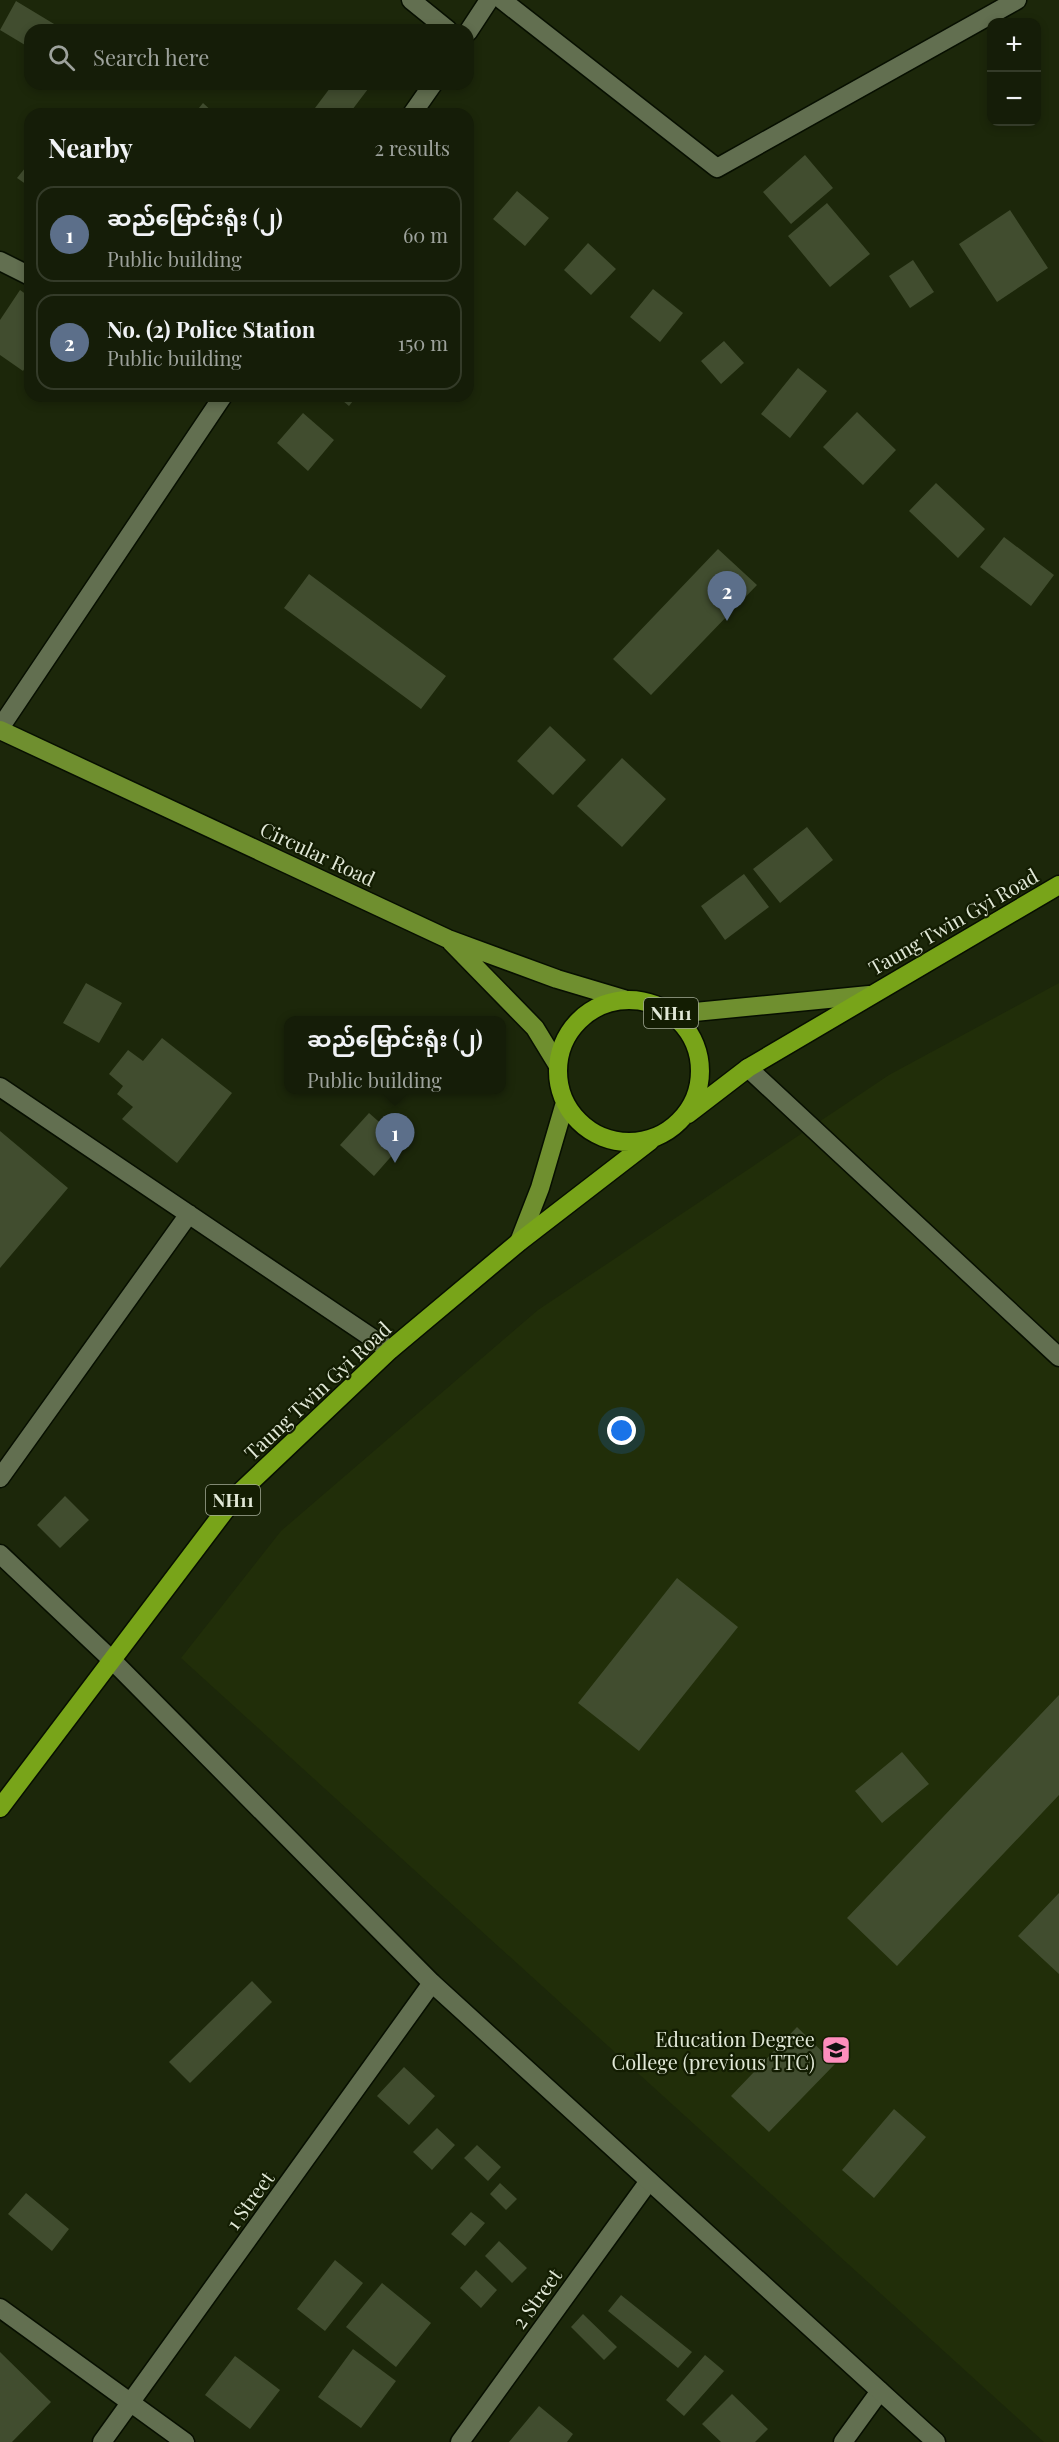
<!DOCTYPE html>
<meta charset="utf-8">
<style>
:root{--surface:#151d08;--page:#222a16;--text:#f1f3f6;--muted:#9da29c;--line:#343b29;--accent:#fe8ebd}
body{margin:0;font-family:"Playfair Display","Noto Sans Myanmar",serif;background:var(--page);color:var(--text)}
.controls{position:absolute;right:18px;top:18px;display:grid;overflow:hidden;border-radius:12px;box-shadow:0 3px 9px #0003}
.controls button{width:54px;height:54px;display:grid;place-items:center;padding:0;border:0;border-bottom:2px solid var(--line);background:var(--surface);color:var(--text);font:30px sans-serif}
.you{position:absolute;left:622px;top:1431px;width:21px;height:21px;margin:-15px;border:4px solid #fff;border-radius:50%;background:#1a73e8;box-shadow:0 0 0 9px #1a73e833}
.badge{display:grid;place-items:center;width:39px;height:39px;border-radius:50%;background:var(--accent);color:#fff;font-size:20px;font-weight:700}
.pin{position:absolute;translate:-50% -50px;filter:drop-shadow(0 2px 3px #0008)}
.pin::after{content:'';position:absolute;top:32px;width:21px;height:18px;background:inherit;clip-path:polygon(0 0,100% 0,50% 100%)}
.popup{position:absolute;left:284px;top:1016px;width:222px;height:78px;box-sizing:border-box;display:grid;place-content:center;border-radius:12px;background:var(--surface);filter:drop-shadow(0 2px 4px #0005);font-size:20px;white-space:nowrap;color:var(--muted)}
.popup b{font-size:22px;color:var(--text)}
.popup::after{content:'';position:absolute;left:50%;top:100%;margin-left:-12px;border:12px solid transparent;border-top-color:var(--surface)}
.list{margin:0;padding:0;list-style:none}
h2{display:flex;justify-content:space-between;align-items:center;height:78px;margin:0;padding:0 24px;font-size:26px}
h2 small{font-size:20px;font-weight:400;color:var(--muted)}
.list li{display:grid;grid-template-columns:39px 1fr auto;gap:18px;align-items:center;box-sizing:border-box;height:96px;margin:0 12px 12px;padding:0 12px;border:2px solid var(--line);border-radius:18px}
.list b{display:block;font-size:22px;white-space:nowrap}
.list p{margin:0;font-size:20px;white-space:nowrap;color:var(--muted)}
.list em{font-size:20px;font-style:normal;color:var(--muted)}
.icon{flex:none;width:33px;height:33px;fill:none;stroke:currentColor;stroke-width:2;stroke-linecap:round;stroke-linejoin:round}
.map{position:relative;flex:none;width:1059px;height:2442px;overflow:hidden}
.search{position:absolute;background:var(--surface);box-shadow:0 3px 9px #0003;left:24px;top:24px;width:450px;height:66px;display:flex;align-items:center;gap:15px;box-sizing:border-box;padding:0 21px;border-radius:18px;color:var(--muted);font-size:22px}
.panel{position:absolute;background:var(--surface);box-shadow:0 3px 9px #0003;left:24px;top:108px;width:450px;height:294px;border-radius:18px}
.map>svg:first-child{display:block}
</style>
<div class="map">
<svg width="1059" height="2442" viewBox="0 0 1059 2442">
<rect width="100%" height="100%" fill="#1c270a"/>
<path fill="#212e09" d="M1059,983V2442H1044L181,1658L281,1531L538,1310L889,1075Z"/>
<path fill="#414d2f" d="M16,1L64,30H30V48L0,30Z
M333,84H362L368,89L349,114H323L315,108Z
M203,103L215,114H194Z
M805,155L833,188L791,224L763,192Z
M30,162V187L17,178Z
M517,191L549,218L525,246L493,219Z
M827,203L870,254L830,287L788,236Z
M1010,210L1048,268L997,302L959,244Z
M588,243L616,269L591,295L564,270Z
M913,260L934,292L910,308L889,276Z
M653,289L683,313L660,342L630,317Z
M20,290L30,297V360L23,371L0,355V320Z
M724,341L744,363L721,384L701,361Z
M798,368L827,391L790,438L761,414Z
M337,396H357L349,406Z
M857,412L896,450L863,485L823,447Z
M303,413L334,440L308,471L277,443Z
M936,483L985,529L958,558L909,511Z
M1004,537L1054,575L1031,606L980,567Z
M718,549L757,585L651,695L613,659Z
M309,574L446,676L421,709L284,608Z
M550,726L586,760L553,795L517,761Z
M622,758L666,799L622,847L577,806Z
M807,827L833,860L780,903L753,869Z
M744,874L769,907L725,940L701,906Z
M86,983L122,1003L99,1043L63,1023Z
M162,1038L232,1093L177,1163L122,1119L133,1107L117,1094L123,1086L109,1074L128,1050L143,1061Z
M369,1113L403,1143L374,1176L340,1145Z
M0,1131L68,1188L0,1268Z
M65,1496L89,1520L60,1548L37,1525Z
M677,1578L738,1627L639,1751L578,1703Z
M1059,1695V1795L897,1966L847,1918Z
M902,1752L929,1784L882,1823L855,1791Z
M1059,1893V1974L1018,1936Z
M252,1981L272,2002L190,2083L169,2062Z
M797,2027L835,2064L769,2132L731,2096Z
M404,2067L435,2096L409,2125L377,2096Z
M894,2109L926,2137L874,2198L842,2170Z
M437,2128L455,2145L432,2170L413,2152Z
M477,2145L501,2167L488,2181L464,2158Z
M500,2183L517,2199L506,2210L490,2194Z
M26,2193L69,2229L52,2251L8,2214Z
M471,2212L485,2223L465,2246L451,2234Z
M499,2241L527,2268L512,2283L485,2256Z
M335,2260L363,2283L325,2331L297,2309Z
M476,2270L497,2290L481,2308L460,2288Z
M382,2283L431,2323L396,2367L346,2327Z
M621,2295L692,2352L678,2368L608,2311Z
M583,2314L617,2347L604,2360L571,2327Z
M353,2349L396,2381L361,2428L318,2397Z
M0,2352L51,2402L12,2442H0Z
M705,2355L724,2371L684,2416L666,2400Z
M235,2356L280,2390L250,2429L205,2395Z
M732,2394L768,2429L755,2442H721L702,2424Z
M539,2406L573,2434L567,2442H509Z"/>
<g fill="none" stroke-linecap="round" stroke-linejoin="round">
<g stroke="#070f00" stroke-width="21">
<path id="lane" d="M748,1068L1059,1357"/>
</g>
<g stroke="#070f00" stroke-width="21">
<path id="street" d="M411,0L448,30
M502,0L717,168L1017,0
M468,32L489,0
M412,114L433,84
M0,261L30,276
M0,728L223,396
M0,1087L390,1350
M0,1478L189,1214
M0,1554L112,1660
M0,2308L185,2442
M102,2442L432,1983
M460,2442L649,2181
M843,2442L880,2391"/>
</g>
<g stroke="#070f00" stroke-width="21">
<path id="secondary" d="M112,1660L432,1983L936,2442"/>
</g>
<g stroke="#070f00" stroke-width="21">
<path id="primary" d="M0,730L448,939L557,979L624,999
M451,942L535,1028L557,1064
M674,1014L869,995
M519,1242L540,1188L564,1106"/>
</g>
<g stroke="#070f00" stroke-width="21">
<path id="highway" d="M558 1071a71 71 0 1 1 142 0a71 71 0 1 1-142 0Z
M688,1114L748,1068L1059,885
M0,1808L236,1496L390,1350L519,1242L650,1141"/>
</g>
<use href="#lane" stroke="#626f50" stroke-width="18"/>
<use href="#street" stroke="#626f50" stroke-width="18"/>
<use href="#secondary" stroke="#626f50" stroke-width="18"/>
<use href="#primary" stroke="#6f8f2f" stroke-width="18"/>
<use href="#highway" stroke="#78a419" stroke-width="18"/>
</g>
<defs>
<g id="university-square" transform="scale(1.5)"><rect x="-9" y="-9" width="18" height="18" rx="4" fill="#fe8ebd" stroke="#131d02"/><path d="M0-5L7-2L0 1L-7-2ZM-4 1L0 2.5L4 1V4Q0 6-4 4Z" fill="#111"/></g>
</defs>
<g fill-rule="evenodd">
<use href="#university-square" x="836" y="2050"/>
</g>
<g text-anchor="middle" dominant-baseline="central" stroke-width="4.5" stroke-linejoin="round" paint-order="stroke">
<g fill="#131d02" stroke="#a3ab97" stroke-width="1.5">
<rect x="644" y="998" width="54" height="30" rx="4.5"/>
<rect x="206" y="1485" width="54" height="30" rx="4.5"/>
</g>
<g font-size="18" font-weight="bold" fill="#e1e8d7">
<text x="671" y="1013">NH11</text>
<text x="233" y="1500">NH11</text>
</g>
<g font-size="20" fill="#e1e8d7" stroke="#131d02">
<text transform="translate(318 853) rotate(25)">Circular Road</text>
<text transform="translate(953 921) rotate(-30)">Taung Twin Gyi Road</text>
<text transform="translate(317 1390) rotate(-43)">Taung Twin Gyi Road</text>
<text transform="translate(249 2200) rotate(-54)">1 Street</text>
<text transform="translate(536 2298) rotate(-54)">2 Street</text>
</g>
<g font-size="20" fill="#e1e8d7" stroke="#131d02" text-anchor="end">
<text x="815" y="2038">Education Degree<tspan x="815" dy="23">College (previous TTC)</tspan></text>
</g>
</g>
</svg>
<div class="controls">
<button>+</button>
<button>−</button>
</div>
<div class="you"></div>
<div class="pin badge" style="left:395px;top:1163px;background:#5c6f8a">1</div>
<div class="popup"><b>ဆည်မြောင်းရုံး (၂)</b>Public building</div>
<div class="pin badge" style="left:727px;top:621px;background:#5c6f8a">2</div>
<div class="search"><svg class="icon" aria-label="search" viewBox="0 0 24 24"><circle cx="10" cy="10" r="6"/><path d="M15 15l6 6"/></svg>Search here</div>
<section class="panel">
<h2>Nearby<small>2 results</small></h2>
<ul class="list">
<li><span class="badge" style="background:#5c6f8a">1</span><div><b>ဆည်မြောင်းရုံး (၂)</b><p>Public building</p></div><em>60 m</em></li>
<li><span class="badge" style="background:#5c6f8a">2</span><div><b>No. (2) Police Station</b><p>Public building</p></div><em>150 m</em></li>
</ul>
</section>
</div>
